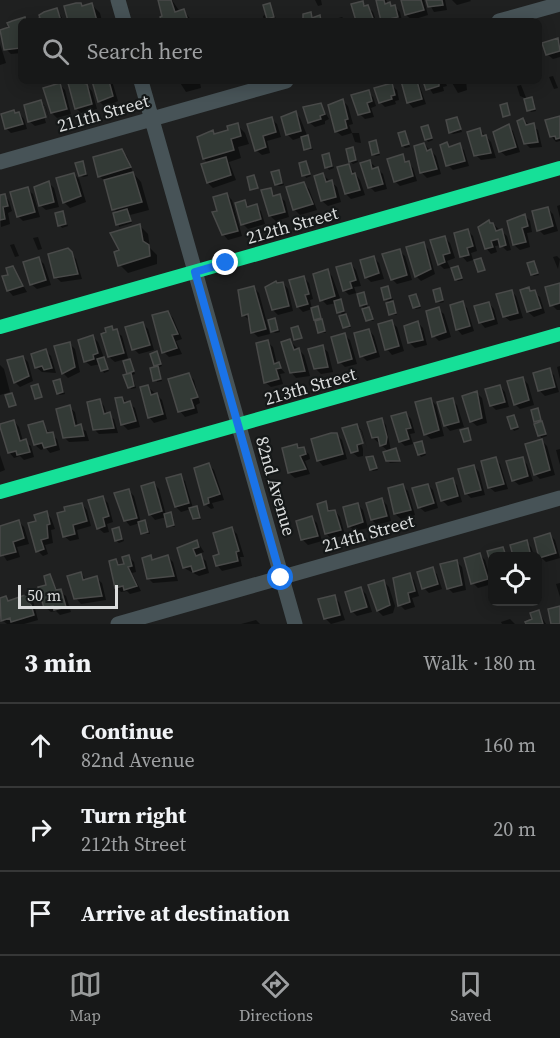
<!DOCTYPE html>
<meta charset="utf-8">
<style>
:root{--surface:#171818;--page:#242525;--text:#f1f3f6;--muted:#9ea0a2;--line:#363737;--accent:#999b9b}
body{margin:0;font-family:"Source Serif 4",serif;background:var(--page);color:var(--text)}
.controls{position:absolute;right:18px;bottom:18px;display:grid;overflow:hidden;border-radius:9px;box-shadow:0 3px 15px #0003}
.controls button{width:54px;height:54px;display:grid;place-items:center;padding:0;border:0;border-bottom:2px solid var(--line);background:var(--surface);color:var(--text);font:30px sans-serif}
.scale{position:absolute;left:18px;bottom:15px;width:100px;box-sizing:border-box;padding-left:6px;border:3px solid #dbdddd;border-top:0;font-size:16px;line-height:21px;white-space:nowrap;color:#dbdddd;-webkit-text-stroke:4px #151818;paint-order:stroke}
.stop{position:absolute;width:18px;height:18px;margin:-14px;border:4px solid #1a73e8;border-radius:50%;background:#fff}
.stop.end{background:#1a73e8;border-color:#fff;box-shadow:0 2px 6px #0008}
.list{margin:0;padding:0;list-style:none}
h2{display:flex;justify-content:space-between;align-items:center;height:78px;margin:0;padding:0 24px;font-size:26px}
h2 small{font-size:20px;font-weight:400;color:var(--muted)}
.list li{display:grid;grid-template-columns:39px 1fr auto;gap:18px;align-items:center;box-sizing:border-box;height:84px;padding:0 24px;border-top:2px solid var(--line)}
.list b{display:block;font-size:22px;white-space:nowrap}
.list p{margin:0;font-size:20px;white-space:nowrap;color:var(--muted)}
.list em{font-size:20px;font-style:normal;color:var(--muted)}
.icon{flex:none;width:33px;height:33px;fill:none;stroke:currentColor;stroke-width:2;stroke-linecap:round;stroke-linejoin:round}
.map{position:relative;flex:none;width:560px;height:624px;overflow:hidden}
.search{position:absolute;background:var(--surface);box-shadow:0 3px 15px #0003;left:18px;right:18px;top:18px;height:66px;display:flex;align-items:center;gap:15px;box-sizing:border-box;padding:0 21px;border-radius:9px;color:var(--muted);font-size:22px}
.sheet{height:330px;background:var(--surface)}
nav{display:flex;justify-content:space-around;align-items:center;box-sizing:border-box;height:84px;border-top:2px solid var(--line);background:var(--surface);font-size:16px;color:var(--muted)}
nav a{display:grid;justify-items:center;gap:3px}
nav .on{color:var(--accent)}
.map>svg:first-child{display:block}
</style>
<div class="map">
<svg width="560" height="624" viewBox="0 0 560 624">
<rect width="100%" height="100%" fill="#1f2020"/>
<path fill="#0007" d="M163,0H172L180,12L184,11L192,21H164Z
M315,0H321L322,5L318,6Z
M378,0H386L389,6H394L400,12L402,21H383Z
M402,0H424L428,15L412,20L406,15Z
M427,0H445L447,10L434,12Z
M452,0H470L471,1L457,5Z
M363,3L373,12L376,21H357Z
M81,4L84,7L92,5L100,13L102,21H70Z
M270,5L276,19L264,21L263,16L267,14Z
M57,10L64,21H35L42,19Z
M342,17L346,21H331V20Z
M24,19L26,21H21V53L11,54L6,49L9,24Z
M558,40L560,42V57L553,59L547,54Z
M0,44L6,63L0,65Z
M553,76L558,88L554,89L549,77Z
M82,81L92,91L97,109L81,113L76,108L69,84Z
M94,81H112L118,101L105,107L99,101Z
M179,81H206L200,83L201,88L186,92Z
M403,81H418L426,104L413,108L408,102Z
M425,81H445L447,86L443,87L444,91L433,94Z
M451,81H466L467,90L458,93Z
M60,85L65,90L71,114L57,118L52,113Z
M391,85L397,90L399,100L395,101L396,104L385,107L380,102Z
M521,85L527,100L534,101L536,111L531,112L525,98L520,96L517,86Z
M368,92L373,97L376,106L371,108L374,117L365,119L360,114Z
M343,101L348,106L353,124L349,125L352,133H359L361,143L355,142L352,133L342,136L336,131Z
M41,102L46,107L50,122L45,106H41L46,123L35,126L29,121Z
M321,105L329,119L325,121V124L315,127L309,122Z
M295,112L300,118L313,150L306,149L302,137L293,140L287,134Z
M19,113L24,119L27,129L11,133L6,128Z
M560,117V141L556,142L551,136Z
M271,119L277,124L281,137L267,141L270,153L262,155L256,150L249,125Z
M457,119L462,132L453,134L450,132Z
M523,120L538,130L542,147L530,148L525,143Z
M237,125L245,133L249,144L238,147L241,158L229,162L236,180L213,188L208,183L209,164L204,159L213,132L216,135L230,131Z
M508,126L513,131L520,152L506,156L500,151Z
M428,127L433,140L428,142L426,139Z
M480,130L491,142L496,158L481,160L476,155Z
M405,133L410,147L405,148L403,146Z
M375,142L380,155L376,156L373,154Z
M424,144L436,156L441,174L427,178L422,173Z
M447,144L451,148L459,145L464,150L469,166L453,170L448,165Z
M352,149L358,162L353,164L350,161Z
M121,151L127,156L133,173L141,182L149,210L130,215L132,223L119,227L118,213L114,209L105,181L99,176Z
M328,155L334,168L329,170L327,167Z
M402,156L413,168L417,181L400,186L395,181Z
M370,162L383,174L387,189L375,192L370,187Z
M82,163L88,176L83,177L81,175Z
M305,163L311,176L306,178L301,164Z
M349,166L360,180L365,195L351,199L346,194Z
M278,172L284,185L279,186L276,184Z
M74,174L79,179L86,202L70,208L64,202Z
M323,175L337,187L341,202L328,206L322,201Z
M49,183L54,188L59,207L46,210L40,205Z
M303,183L309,189L317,210L300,215L294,209Z
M27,189L33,194L40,217L23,221L18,216Z
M270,189L276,197L279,196L285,201L289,217L276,221L270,216Z
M4,195L9,201L12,211L8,213L10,224L1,227L0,196Z
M227,195L232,200L242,236L228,240L223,234L219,212Z
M245,202L250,207L256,206L261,211L265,224L248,229L243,224Z
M560,205V218L557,206Z
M547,208L553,214L558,231L544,235L539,230Z
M62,213L68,226L62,228L60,225Z
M524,215L530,221L532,232L527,233L530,247L520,250L514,245Z
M493,224L507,236L511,250L507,251L501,245L495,246L497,252L491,254L486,248Z
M140,226L148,234L150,248L157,255V264L128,273L120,265L121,251Z
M468,231L473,236L477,251L471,253L473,260L467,262L462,256Z
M38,237L42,249L38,250L33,238Z
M445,238L450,243L455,258L447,261L450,268L444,269L439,264Z
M14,244L19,256L15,257L10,245Z
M423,244L428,249L435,274L421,281L416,276Z
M67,249L76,259L82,279L61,282L56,277Z
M399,251L405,256L412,280L397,284L392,279Z
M557,256L560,259L558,269L553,257Z
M374,258L379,263L384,279L371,282L366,277Z
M39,259L44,264L51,285L37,289L31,284Z
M534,262L539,275L534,276L532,274Z
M351,264L356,270L361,286L354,287L356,293L349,295L344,290Z
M13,268L27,292L13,296L8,290Z
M458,268L463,280L458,281L456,279Z
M327,271L332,276L351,328L344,327L343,317L336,303L327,305L322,300Z
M304,278L309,283L313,299L310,300L312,309L319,310L326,333L319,332L312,309L303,312L298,307Z
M283,283L288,289L293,311L278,315L273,310Z
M560,285V310H557L552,305Z
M388,287L393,300H390L397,315L390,314V303L386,299Z
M254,288L259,293L270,334L258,337L253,332L250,320L243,315Z
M439,289L444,302L440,303L438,301Z
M528,289L540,297L545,313L534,317L528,312L522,291Z
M511,291L516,296L523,318L510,321L504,316Z
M364,294L367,307L374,321L367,320L359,295Z
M416,295L421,308L416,309L414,307Z
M462,303L467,308L474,331L462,335L457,329Z
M489,303L494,309L498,324L485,328L480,322Z
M438,309L444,314L451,337L439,341L434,336Z
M168,312L173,318L182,339L176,341L182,354L169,357L164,352Z
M275,319L280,332L275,333L273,331Z
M391,322L397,327L404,351L392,355L387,349Z
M417,322L423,328L427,345L415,348L410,343L405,327Z
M143,324L148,329L154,350L139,354L134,349Z
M111,328L122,336L128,358L115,362L109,357Z
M369,330L374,336L380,357L367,361L362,356Z
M344,335L350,340L357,364L345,367L340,362Z
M93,337L98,342L109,371L104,373L100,364L91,366L85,361Z
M290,341L304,355L310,376L296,378L291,372Z
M267,342L273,347L277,364L285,373L280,374L283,384L271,387L265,382Z
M70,344L75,349L80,372L68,378L63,373Z
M322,347L328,352L333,372L321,374L315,368Z
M46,351L51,356L56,373L42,372L36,367Z
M157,353L162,366L159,367L162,381L157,382L152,355Z
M23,357L28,362L33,381L20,387L15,382Z
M130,361L135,374L132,375L136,388L131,389L125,362Z
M0,365L4,369L10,392L0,395Z
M560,366V379L557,367Z
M549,370L554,375L559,392L545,396L539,390Z
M189,375L194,380L200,403L196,405L198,413L185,417L180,411Z
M522,378L528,384L534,405L520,409L515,404Z
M59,381L65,394L60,395L58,393Z
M500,386L505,392L509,407L496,410L491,405Z
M148,387L162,400L167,419L154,423L149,417Z
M477,393L482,398L487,423L477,426L471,421Z
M122,398L135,408L140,427L128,430L123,425L117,400Z
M99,400L104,406L107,415L114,419L118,433L99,434L94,429Z
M431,400L436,405L444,436L431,439L425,434Z
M452,400L457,405L464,427L450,431L445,425Z
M69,407L75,412L78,427L86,431L89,441L69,442L64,437Z
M538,410L547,436L541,438L533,411Z
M406,413L411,419L415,433L410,434L413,444L405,446L400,441Z
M514,417L519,429L514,431L512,428Z
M381,419L386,425L391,451L398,452L401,462L390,463L387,460L389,452L373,438Z
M14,421L19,427L23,441L31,446L34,457L24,460L20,456L14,458L9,452Z
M43,423L50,434L57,439L60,450L50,453L46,448L41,450L35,445Z
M357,425L362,431L367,448L361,430H357L363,449V456L358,457L352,452Z
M337,435L342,440L347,459L323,466L318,460Z
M542,441L547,446L555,475L540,479L535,474Z
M421,443L426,455L421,457L419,454Z
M297,445L309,454L310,459L305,461L310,474L295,478L289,473Z
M560,449V465L556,450Z
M0,455L5,470L0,472Z
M373,457L378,470L373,471L371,469Z
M495,459L500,464L508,489L495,492L489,487Z
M522,459L527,464L533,481L519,485L513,480Z
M209,465L214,470L224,500L212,503L214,508L211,509L205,504Z
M474,466L479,472L485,495L471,498L466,493Z
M180,476L185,481L193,508L199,509L201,520L194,519L191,509L181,512L176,507Z
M452,480L457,485L462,502L448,506L442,500Z
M154,484L159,489L166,515L173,516L175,527L168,526L166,517L155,520L150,514Z
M402,485L408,491L415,515L401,519L395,514Z
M428,485L433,490L438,508L425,512L419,507Z
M129,491L134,496L141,523L147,524L150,534L142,533L140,523L130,526L125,520Z
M103,498L108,503L113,522L107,524L109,532L104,533L98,528Z
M382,500L387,505L391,521L377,525L372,520Z
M325,503L331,512L335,511L340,517L345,535L331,539L326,533Z
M82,504L87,510L91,526L77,530L79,539L70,541L64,536Z
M358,505L363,510L368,528L355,531L349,526Z
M46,513L51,518L55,529L51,530L53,543L45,545L48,554L43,556L38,551V522Z
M312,518L317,523L322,541L308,545L302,539Z
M19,522L24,527L29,544L17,547L20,557L7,561L0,550V530Z
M119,529L124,541L119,543L116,540Z
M232,529L237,534L244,557H240L242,566L222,571L217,565Z
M550,535L555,540L560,558L546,562L541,557Z
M197,541L204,552L198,554L206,561L209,573L199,576L184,568L178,548Z
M526,542L531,547L534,556H515L512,546Z
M503,549L509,556H492V564L489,553Z
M480,555L485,560L492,584L478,588L473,583Z
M128,556L134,562L136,572L132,573L141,591L130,594L127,591L121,592L116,587V561L121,566L126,565Z
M150,557L154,561L168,557L173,562L178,581L153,583L148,578Z
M457,562L462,567L466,590L453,593L448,588Z
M432,569L437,574L442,589L429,593L424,588Z
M81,573L86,580L96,578L102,583L106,600L81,604L76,598Z
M409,575L414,580L419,596L412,598L415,607L405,610L400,605Z
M50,576L58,591L66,596L71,612L60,615L56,611L51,612L45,607Z
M384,582L389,587L395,606L393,613L383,616L378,611L370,586Z
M560,583V597L556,584Z
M361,589L366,594L372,612L357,616L352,611Z
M27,595L33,601L38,620L24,624H7L2,620L0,599L6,598L10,602Z
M334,597L339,602L345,620L331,624L325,618Z
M539,612L546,624H528Z
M510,619L515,624H502L501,622Z
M256,620L260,624H241Z"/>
<path fill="#333a36" stroke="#494a49" stroke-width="1.5" d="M158,0H171L175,12L184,9L188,21H161L160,17L162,16Z
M376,0H384L385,4L390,2L391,6L395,5L398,17L381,21Z
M401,0H421L424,10L405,15Z
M426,0H442L443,5L428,7Z
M363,1L364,6L368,5L374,21H356L351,4Z
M76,3H81L82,6L92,3L97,21H68L64,6Z
M270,3L274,17L267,19L263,5Z
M57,8L61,21H31L40,18L39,15L44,12Z
M311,12L312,18L320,15L321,21H303V14Z
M25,17L26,21H21V52L20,48L4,50L0,30L9,27L7,23L12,21Z
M558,38L560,51L546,55L542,43Z
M75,81L87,84L92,104L75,109L68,83Z
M92,81H109L113,96L98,102Z
M401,81H417L422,99L407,103Z
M423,81H442L439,82V86L426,90Z
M60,83L67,109L51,113L43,88Z
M392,83L395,95L391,96L392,99L379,103L374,88Z
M369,90L372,101L367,103L370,112L358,115L351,95Z
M532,97L535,109L527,111L524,99Z
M343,99L348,119L345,120L347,128L335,132L328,105Z
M41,100L46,117L28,122L24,105Z
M321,103L325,114L320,116L321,119L308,123L303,107Z
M507,103L510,115L503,117L500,105Z
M14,110L15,113L19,112L23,124L5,129L1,114Z
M296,111L301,131L286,135L281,117Z
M560,116V138L556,139L555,136L550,137L545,120Z
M272,117L276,132L263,136L266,147L255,151L247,124Z
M457,117L461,129L449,133L446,120Z
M523,118L526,125L534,123L538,142L524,144L517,121Z
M238,123L241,136L231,139L234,150L203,159L197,137L213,130L214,134L228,130L227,126Z
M509,124L516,147L499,152L493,132Z
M428,125L432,138L425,140L421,127Z
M480,128L482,136L486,135L491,153L474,156L467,132Z
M405,131L409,144L402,146L398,133Z
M308,135L311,148L304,150L301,137Z
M376,140L379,153L372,155L369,142Z
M447,142L449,147L460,143L465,161L446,166L440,145Z
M424,143L427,151L431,149L437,169L420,173L414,146Z
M353,147L356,160L349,162L346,149Z
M122,149L131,167L98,177L93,157Z
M329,153L332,166L325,168L322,155Z
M403,154L405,162L409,161L413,176L394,182L387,159Z
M226,157L231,175L207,183L201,164Z
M370,160L372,169L378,167L383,184L368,188L360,163Z
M83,161L86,174L79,176L75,163Z
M306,161L310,174L302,176L299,163Z
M349,164L352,174L355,173L360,190L345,194L337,167Z
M279,170L282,183L275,185L271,172Z
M133,172L142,202L112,210L104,180Z
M74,173L81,196L63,203L56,178Z
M323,173L326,182L332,180L336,197L321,201L314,176Z
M254,175L258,188L250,190L247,177Z
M49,181L54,202L39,206L34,187Z
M304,182L313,204L293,210L286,187Z
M28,187L35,212L17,217L10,192Z
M271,188L273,196L280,194L285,212L269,216L261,190Z
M227,193L238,231L222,235L212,212L217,211L213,197Z
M5,194L8,206L3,207L5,219L0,220V195Z
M245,200L247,207L257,204L261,219L241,225L235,203Z
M548,207L553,226L537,231L532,211Z
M127,209L131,221L116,225L113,213Z
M63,211L66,224L58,226L55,213Z
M525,214L528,226L522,228L526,242L513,245L507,221Z
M489,220L490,223H493L496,231L502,229L506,245L500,247L498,239L491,241L493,247L485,249L478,227Z
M140,224L143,241L149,245L150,256L118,266L114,252L119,250L110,233Z
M468,229L473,246L467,248L469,255L460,257L454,233Z
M445,236L450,253L443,255L445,262L438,265L430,240Z
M424,242L431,269L415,277L406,247Z
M68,248L72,252L78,274L54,278L48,254Z
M400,249L407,275L391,280L382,254Z
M374,256L379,273L365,278L360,260Z
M39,257L46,280L30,285L23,262Z
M481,258L485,270L478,272L474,260Z
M534,261L538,273L531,275L527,263Z
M351,263L356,280L350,282L352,288L343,291L336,267Z
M13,266L23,286L7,291L2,276L8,275L6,268Z
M458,266L462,278L455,280L451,268Z
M328,269L335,296L320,301L313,274Z
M304,276L309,294L305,295L308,304L297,307L289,280Z
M276,281L277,283L283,282L289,306L272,310L265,287Z
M560,283V303L550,306L545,287Z
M254,286L266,329L251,333L248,314L242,316L238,290Z
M388,286L391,298L384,300L381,288Z
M529,287L530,291L535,290L541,308L527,312L520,290Z
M440,288L443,300L436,302L433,290Z
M512,290L518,313L503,317L496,294Z
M364,292L367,304L360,306L357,294Z
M416,294L420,306L413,308L409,296Z
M341,299L344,311L337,313L334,301Z
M393,301L396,313L389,315L386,303Z
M463,301L470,326L456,330L450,305Z
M489,302L494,319L479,323L474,306Z
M318,306L321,318L314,320L311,308Z
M369,307L373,319L366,321L362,309Z
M439,307L446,332L432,337L426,311Z
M168,311L178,334L172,335L177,348L162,353L152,315Z
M346,314L350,326L343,328L339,316Z
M275,318L278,330L271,332L268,320Z
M322,319L325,331L318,333L315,321Z
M392,320L399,346L385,350L378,324Z
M418,321L423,340L408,343L404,326Z
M143,322L150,345L132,350L125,327Z
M112,326L113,330L117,329L124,353L108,357L101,334L106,332L105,328Z
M298,326L302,338L294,340L291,328Z
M369,329L376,352L360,357L354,333Z
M345,333L352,359L338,363L331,337Z
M93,335L98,353L93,355L94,359L84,362L78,340Z
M290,339L294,350L299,348L305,371L290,373L281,342Z
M268,340L274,364L279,362L281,368L276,369L279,379L264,383L256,343Z
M70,342L75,367L62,374L54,346Z
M323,345L328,367L314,369L308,349Z
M46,349L52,368L44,370L42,366L35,368L31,354Z
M157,351L161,364L154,366L150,354Z
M23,356L29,376L14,383L7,360Z
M104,357L108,369L101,371L97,359Z
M130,359L134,371L127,374L123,361Z
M158,366L161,379L153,381L150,368Z
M550,368L555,387L538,391L533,373Z
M131,373L134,386L128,388L123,375Z
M189,373L198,397L191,399L194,408L178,412L168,379Z
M523,377L529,400L514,405L507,381Z
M60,379L63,392L57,394L53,381Z
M38,384L42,397L35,399L31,386Z
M148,385L151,395L157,393L163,414L148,418L140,387Z
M500,385L505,402L490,406L485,389Z
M477,391L482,418L470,422L462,396Z
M12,393L16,405L9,407L5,395Z
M122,397L124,403L130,401L136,421L121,425L115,398Z
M431,398L439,430L424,435L415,402Z
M453,398L459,422L444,426L437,402Z
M100,399L104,414L110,412L114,428L93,430L87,402Z
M70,405L75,426L81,424L84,436L63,438L56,409Z
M538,408L541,420L534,422L531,410Z
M406,412L411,428L406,429L409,439L399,442L391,416Z
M514,415L518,427L511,429L507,417Z
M382,418L387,437L386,444L380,446L378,437L372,438L367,422Z
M14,420L20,441L26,439L30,452L17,455L16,451L8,453L0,427V424Z
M43,421L47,433L53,432L56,445L44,448L42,443L34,445L28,425Z
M542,421L546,434L538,436L534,424Z
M357,424L363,443L357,445L358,451L351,453L342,428Z
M468,428L471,440L464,442L460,430Z
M331,433H337L343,454L317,461L311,439Z
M542,439L550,470L534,475L525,444Z
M422,441L425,453L418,455L414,443Z
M297,444L298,448L304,447L306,454L300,456L306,469L288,473L282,448Z
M396,448L400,461H386L383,452Z
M373,456L377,468L370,470L366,457Z
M496,457L504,484L488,488L481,461Z
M523,457L528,476L512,481L506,461Z
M209,463L220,494L208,498L209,503L204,505L194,468Z
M474,465L481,490L465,494L458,469Z
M181,474L189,503L175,507L166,478Z
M453,478L458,496L441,501L436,483Z
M154,482L162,511L149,515L141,486Z
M403,484L411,510L394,514L388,488Z
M428,484L434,503L418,508L412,488Z
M129,489L137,518L124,521L114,493Z
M103,496L109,516L103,518L105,526L97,529L88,500Z
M382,498L387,516L371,520L366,503Z
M326,501L328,511L335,510L341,530L325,534L317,504Z
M82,503L87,521L73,525L75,534L63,537L57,513L65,511L64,507Z
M358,503L363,522L348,527L343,507Z
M197,506L200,518L193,519L189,508Z
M47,511L50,524L47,525L48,538L41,540L44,549L36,552L28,523L36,521L34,515Z
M171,512L174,525L167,527L164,514Z
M312,516L318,536L301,540L296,521Z
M19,520L24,538L13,542L16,552L0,556V526Z
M145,520L148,532L141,534L138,522Z
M119,527L122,539L115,541L112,529Z
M232,527L239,551L236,552L238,561L216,566L213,556L219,554L213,533Z
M550,533L556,553L539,558L534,538Z
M197,540L199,547L193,549L196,556L201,554L205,568L193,572L191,566L183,568L177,548Z
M527,540L531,556H513L510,545Z
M503,547L506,556H492V569L487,551Z
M480,553L488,579L471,584L464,558Z
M129,555L132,566L128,567L137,586L124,590L123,586L115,588L109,561L116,559L118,565L124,564L122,557Z
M151,555L152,560L168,555L174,576L147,579L142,558Z
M457,560L462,585L447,589L440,564Z
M433,567L438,584L422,589L417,572Z
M81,572L83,580L97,576L102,596L74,599L67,576Z
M410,573L415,591L408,593L410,602L398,606L393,578Z
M50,574L56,590L61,589L66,607L54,610L53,606L44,608L38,587L46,585L44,576Z
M384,580L390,605L377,611L368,585Z
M361,587L367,607L351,612L345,592Z
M28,594L34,615L11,622L10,618L1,621L0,598L6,596L8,601Z
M335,595L340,615L324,619L318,599Z
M560,606V624H551L548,609Z
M539,610L543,624H526L525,622L532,619L530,613Z"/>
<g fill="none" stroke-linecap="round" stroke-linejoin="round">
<path stroke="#475357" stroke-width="15" d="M118,0L124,21
M499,21L560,4
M141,81L295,624
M0,162L286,81
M118,624L560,498"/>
<path stroke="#16e098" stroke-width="14" d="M0,327L560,168
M0,492L560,334"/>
</g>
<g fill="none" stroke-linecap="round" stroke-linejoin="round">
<path stroke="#1a73e8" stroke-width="8" d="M226,263L195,272L281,578"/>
</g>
<g text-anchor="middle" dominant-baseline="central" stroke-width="4.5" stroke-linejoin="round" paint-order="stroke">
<g font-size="18" fill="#dbdddd" stroke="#151818">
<text transform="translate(103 113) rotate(-16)">211th Street</text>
<text transform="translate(292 225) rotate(-16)">212th Street</text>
<text transform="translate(310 386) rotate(-16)">213th Street</text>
<text transform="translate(276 486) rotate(74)">82nd Avenue</text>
<text transform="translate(368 533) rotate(-16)">214th Street</text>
</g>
</g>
</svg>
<div class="controls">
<button><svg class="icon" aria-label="locate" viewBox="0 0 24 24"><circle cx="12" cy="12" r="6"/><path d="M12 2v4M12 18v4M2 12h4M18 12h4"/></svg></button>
</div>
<div class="scale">50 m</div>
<div class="stop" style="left:281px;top:578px"></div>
<div class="stop end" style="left:226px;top:263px"></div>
<div class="search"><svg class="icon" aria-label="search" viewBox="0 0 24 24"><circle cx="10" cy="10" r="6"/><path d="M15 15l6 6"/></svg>Search here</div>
</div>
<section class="sheet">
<h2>3 min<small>Walk · 180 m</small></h2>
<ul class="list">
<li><svg class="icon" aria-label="ahead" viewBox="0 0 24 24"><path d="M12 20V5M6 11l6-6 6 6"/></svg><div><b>Continue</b><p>82nd Avenue</p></div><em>160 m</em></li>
<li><svg class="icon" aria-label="right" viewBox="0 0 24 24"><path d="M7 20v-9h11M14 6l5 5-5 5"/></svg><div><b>Turn right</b><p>212th Street</p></div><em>20 m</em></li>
<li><svg class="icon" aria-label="arrive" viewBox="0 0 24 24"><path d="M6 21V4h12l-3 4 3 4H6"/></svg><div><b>Arrive at destination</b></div></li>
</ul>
</section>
<nav>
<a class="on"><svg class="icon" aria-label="map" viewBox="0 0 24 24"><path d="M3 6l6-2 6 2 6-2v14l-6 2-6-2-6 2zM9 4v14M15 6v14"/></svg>Map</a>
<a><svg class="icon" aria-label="directions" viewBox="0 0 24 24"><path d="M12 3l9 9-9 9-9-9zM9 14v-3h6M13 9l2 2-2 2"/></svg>Directions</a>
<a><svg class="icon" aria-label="saved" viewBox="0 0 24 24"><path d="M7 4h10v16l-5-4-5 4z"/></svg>Saved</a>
</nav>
